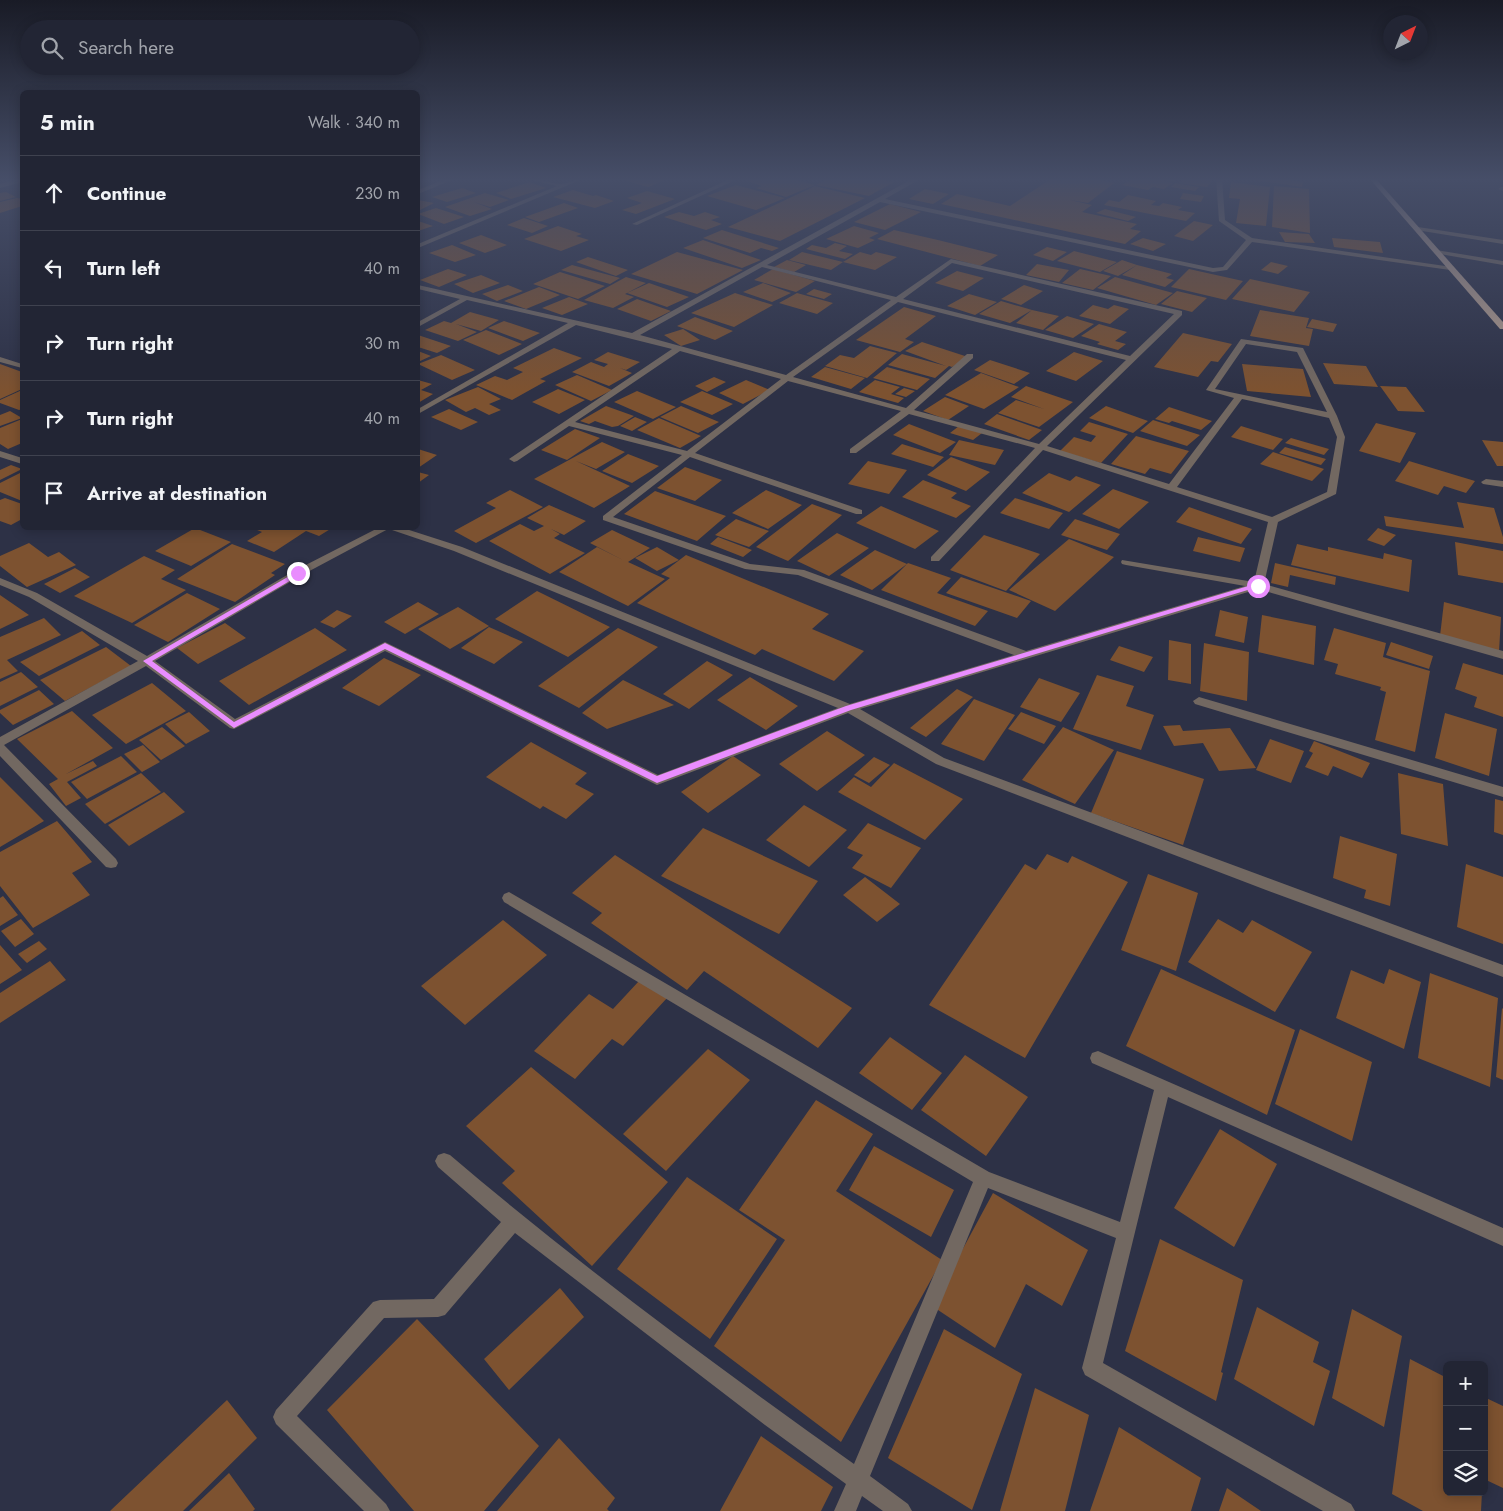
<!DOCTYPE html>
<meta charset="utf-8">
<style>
:root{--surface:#222534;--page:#2a2d3c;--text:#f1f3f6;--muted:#a2a5ac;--line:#3f424f}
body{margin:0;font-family:Jost,sans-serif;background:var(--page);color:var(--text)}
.controls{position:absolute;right:15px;bottom:15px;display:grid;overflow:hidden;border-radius:8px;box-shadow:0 2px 12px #0003}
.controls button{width:45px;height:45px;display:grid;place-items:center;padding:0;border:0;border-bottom:1px solid var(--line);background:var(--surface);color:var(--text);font:25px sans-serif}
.compass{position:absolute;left:1383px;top:15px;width:45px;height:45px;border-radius:50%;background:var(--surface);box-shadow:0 2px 12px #0003;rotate:42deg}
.stop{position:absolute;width:15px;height:15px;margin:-11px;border:4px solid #e98dfe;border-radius:50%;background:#fff}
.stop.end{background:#e98dfe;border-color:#fff;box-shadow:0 1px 5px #0008}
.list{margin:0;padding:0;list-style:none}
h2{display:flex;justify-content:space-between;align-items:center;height:65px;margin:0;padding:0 20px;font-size:21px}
h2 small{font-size:16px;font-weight:400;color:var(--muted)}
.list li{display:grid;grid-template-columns:32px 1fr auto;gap:15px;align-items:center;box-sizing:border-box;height:75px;padding:0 20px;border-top:1px solid var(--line)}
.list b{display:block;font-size:19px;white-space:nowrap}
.list em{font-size:16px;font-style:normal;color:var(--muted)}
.icon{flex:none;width:28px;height:28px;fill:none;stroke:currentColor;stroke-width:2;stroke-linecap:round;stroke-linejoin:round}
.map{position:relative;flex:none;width:1503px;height:1511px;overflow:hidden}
.search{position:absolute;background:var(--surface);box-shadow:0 2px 12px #0003;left:20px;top:20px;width:400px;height:55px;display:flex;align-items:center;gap:12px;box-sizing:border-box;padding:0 18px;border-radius:28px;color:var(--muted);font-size:19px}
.panel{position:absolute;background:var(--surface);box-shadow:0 2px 12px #0003;left:20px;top:90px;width:400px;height:440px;border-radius:8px}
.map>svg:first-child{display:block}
</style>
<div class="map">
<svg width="1503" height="1511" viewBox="0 0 1503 1511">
<rect width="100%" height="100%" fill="#2d3146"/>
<path fill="#7d5230" d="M616,178H670L648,187Z
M754,178H790L815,185L786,197L756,188L762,186L747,181Z
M828,178H877L894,182L869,196L816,185Z
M1066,178H1091L1114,183L1088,203L1070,200L1092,205L1082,212L1137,224L1130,229L1141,231L1125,244L941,204L957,194L1010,206L1051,179L1062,181Z
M1134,178H1178L1173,182L1159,179L1173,183L1164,189L1153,187L1148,190L1122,185Z
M1183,178H1214L1207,187L1179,183Z
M1241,178H1275L1303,182L1302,187Z
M530,182L546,188L511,199L496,193Z
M1231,182L1270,187L1266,226L1236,223L1240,199L1229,198Z
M1175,183L1199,187L1195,191L1171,187Z
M736,185L785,198L756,210L707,196Z
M815,186L865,198L780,241L728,227Z
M1274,186L1309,189L1310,233L1272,227Z
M462,188L476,193L447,202L432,197Z
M925,189L949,194L933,204L909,199Z
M573,190L593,196L596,195L614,201L595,208L553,197Z
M647,191L675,199L636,214L622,210L642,203L627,198Z
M6,192L16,197L0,201V193Z
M485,193L509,200L490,207L474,202L492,209L470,216L445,207Z
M1183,193L1204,196L1201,202L1180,199Z
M1128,195L1156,201L1151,205L1159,206L1163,203L1182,207L1178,210L1195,213L1186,221L1104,205L1109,200L1119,202Z
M17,198L22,199V206L0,213V202Z
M418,200L434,203L418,211Z
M564,203L578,208L539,222L525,217Z
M890,204L921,212L885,230L854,222Z
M436,208L464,217L444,224L418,214Z
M1105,209L1136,217L1128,221L1096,213Z
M679,212L694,216L705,212L720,217L711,220L722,224L706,230L664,217Z
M524,218L548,226L532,233L507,225Z
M418,221L433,226L418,231Z
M1194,221L1213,225L1193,241L1174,236Z
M558,226L582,234L576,236L589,240L561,251L524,239Z
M854,226L879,233L869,238L875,240L858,248L826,239Z
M722,230L779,248L772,251L761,248L750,253L703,238Z
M894,230L938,240L998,255L980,266L877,239Z
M1279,232L1309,234L1315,243L1285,242Z
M481,235L507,245L485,253L459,243Z
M1143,238L1166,244L1153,251L1130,244Z
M1332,238L1380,242L1383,253L1334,247Z
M703,240L761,260L742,268L683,248Z
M835,243L847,246L839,251L853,254L845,259L806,249L812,245L826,248Z
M452,245L476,255L455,262L429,253Z
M1047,247L1067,252L1053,261L1033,255Z
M1074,251L1117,262L1100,272L1057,261Z
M677,252L743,270L697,294L631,274Z
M802,252L843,262L831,270L789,260Z
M860,252L871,255L876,252L897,257L875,270L843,262Z
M588,257L628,270L616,276L576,262Z
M787,260L806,265L794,272L774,267Z
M1122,260L1137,265L1118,276L1103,271Z
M1271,262L1288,266L1278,274L1261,270Z
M1037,264L1069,270L1059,282L1026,275Z
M572,265L620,278L610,284L561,270Z
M1137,265L1172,274L1166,278L1174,280L1165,287L1122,275Z
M448,269L467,275L439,287L420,280Z
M773,269L815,281L796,292L754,280Z
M1080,269L1111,276L1093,290L1062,283Z
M1189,269L1243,281L1226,300L1171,287Z
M957,271L984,278L963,291L935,283Z
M560,272L605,286L578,299L533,284Z
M481,275L500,283L473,293L454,284Z
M626,277L646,283L625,294L634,297L613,308L584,300Z
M1115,277L1173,293L1156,305L1097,288Z
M1250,279L1310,292L1294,312L1232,299Z
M649,283L689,297L667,307L627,293Z
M763,283L791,293L772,302L743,292Z
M508,285L523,291L497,301L482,294Z
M1024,285L1043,291L1021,305L1001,299Z
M539,287L560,295L526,309L504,301Z
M814,289L832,294L824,299L806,294Z
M1177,291L1207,298L1192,312L1161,304Z
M735,293L773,305L734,327L691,313Z
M797,293L833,303L817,314L779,303Z
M969,294L997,302L975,315L947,306Z
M569,297L588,304L562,315L542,308Z
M637,299L671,311L651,321L617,309Z
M1001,301L1032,310L1059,316L1043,330L1016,323L1032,310L1010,323L979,314Z
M1093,305L1108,309L1114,305L1129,309L1110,324L1079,316Z
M904,307L936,316L905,339L914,342L900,352L856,340Z
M1260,310L1309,318L1306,328L1313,329L1309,346L1250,336Z
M470,312L499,320L481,331L456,324L477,332L458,341L425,330L444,321L451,323Z
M1067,316L1094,324L1073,338L1045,330Z
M695,317L733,331L715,340L677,326Z
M1312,319L1337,324L1333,332L1307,327Z
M504,321L540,333L523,341L488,328Z
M1099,324L1127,332L1115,341L1126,344L1118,350L1097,344L1100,342L1081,336Z
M683,329L700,340L681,346L664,335Z
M486,330L522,344L499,355L463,340Z
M1183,333L1232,344L1218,362L1211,361L1198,377L1154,367Z
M418,335L451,346L437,353L418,347Z
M922,342L968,357L952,367L949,366L935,378L888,365L902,354L946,366L905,351Z
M870,346L897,353L867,378L825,366L840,355L854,358Z
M554,348L582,358L540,379L546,381L512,400L476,385L495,376L507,380L523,372L513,368Z
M418,351L431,356L418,362Z
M608,352L640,362L626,370L620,368L632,373L609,386L572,372L591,362L604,367L608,364L594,360Z
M1074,352L1103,361L1076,381L1046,371Z
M441,355L475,370L452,380L418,364Z
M990,360L1030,373L1014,384L974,370Z
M1323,363L1366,366L1378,387L1334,384Z
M0,364L22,372V389L0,399Z
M1242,364L1303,369L1311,397L1247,391Z
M825,367L865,378L851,389L811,377Z
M887,367L930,379L917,390L873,378Z
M981,373L1019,387L984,409L945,395Z
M577,375L612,390L591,401L555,385Z
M714,377L726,382L707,392L695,386Z
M418,380L432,384L421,390L433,394L418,403Z
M746,380L770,390L743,404L719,393Z
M875,380L900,387L891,394L904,398L898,403L859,392Z
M1026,386L1073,402L1039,427L998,413L1016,400L1044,409L1011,397Z
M1380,386L1406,387L1425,412L1398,411Z
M478,387L501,399L489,404L501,410L489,415L475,408L466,412L445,400Z
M904,388L915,391L906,397L895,394Z
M558,389L585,400L559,414L532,402Z
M22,390V409L19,410L0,403V400Z
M637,391L676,407L653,419L614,402Z
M702,391L733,404L712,415L680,402Z
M945,397L969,406L948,420L923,411Z
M606,406L634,416L618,426L612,427L595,421L589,424L580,421Z
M681,406L719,422L698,433L660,417Z
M1106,406L1148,421L1133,433L1089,418Z
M1169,407L1212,421L1201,430L1172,421L1169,423L1155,419Z
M449,409L478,422L461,430L431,417Z
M10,411L22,418L0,426V415Z
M997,414L1042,430L1029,440L984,424Z
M635,417L647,422L632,431L620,426Z
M659,418L701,436L680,448L637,430Z
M22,419V443L8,449L0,444V428Z
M1153,420L1200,435L1187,446L1140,431Z
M1089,422L1128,434L1101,463L1060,451L1074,437L1091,442L1096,436L1080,431Z
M1376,423L1416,433L1400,463L1359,451Z
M909,424L956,442L940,453L893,435Z
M959,426L982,433L973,440L950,433Z
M1241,426L1283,439L1273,450L1231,437Z
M575,429L600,438L567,460L541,450Z
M1136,436L1189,451L1171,474L1150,468L1145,474L1111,464Z
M1291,438L1329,449L1324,455L1285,443Z
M959,440L1004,450L995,465L949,455Z
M1482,440L1503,442V466H1497Z
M602,442L625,452L596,469L576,461L630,486L594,508L534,479Z
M902,444L944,457L933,467L891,454Z
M1285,447L1326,459L1321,465L1279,453Z
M418,449L437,455L418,468Z
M1273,452L1324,469L1312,481L1260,464Z
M628,454L659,466L632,483L602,471Z
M951,457L990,472L966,491L927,475Z
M868,461L907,470L889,494L848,484Z
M1409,461L1475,481L1466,493L1444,486L1438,495L1395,481Z
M11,465L22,469L0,480V470Z
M685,467L722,480L695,501L657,488Z
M22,472V501L0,492V483Z
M418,472L429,475L418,483Z
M1049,473L1070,481L1076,476L1101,485L1069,512L1022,493Z
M923,480L957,493L951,498L971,506L956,518L902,497Z
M1113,489L1149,502L1119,529L1082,514Z
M510,490L543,507L476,543L454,531L496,508L486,503Z
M766,490L802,505L768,529L732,513Z
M655,491L726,516L697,541L624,514Z
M5,498L22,504V519L11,525L0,521V500Z
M1015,498L1063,513L1049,529L1000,513Z
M1457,502L1494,508L1503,537V544L1386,526L1384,516L1464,528Z
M812,504L842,515L788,561L756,547Z
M549,505L586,521L564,535L551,529L560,534L554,538L585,553L550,574L489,541L520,524L534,531L544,526L527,518Z
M881,506L939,531L915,549L856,523Z
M1189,507L1252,529L1241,544L1176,522Z
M736,519L769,531L749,547L715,535Z
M1075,519L1120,534L1107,550L1061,535Z
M195,528L231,542L191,566L155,551Z
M252,528H332L319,536L306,531L274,552L247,541L262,532Z
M1378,528L1396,535L1384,546L1367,540Z
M612,530L650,548L628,562L665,579L628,606L559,572L597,547L623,560L590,543Z
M837,533L869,548L829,576L797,561Z
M984,535L1040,554L1006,591L950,570Z
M718,537L752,550L743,557L710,544Z
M1198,537L1245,548L1240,562L1193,551Z
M1069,539L1114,557L1055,611L1009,590Z
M1455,542L1503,551V583L1458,575Z
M29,543L48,557L59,552L76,565L27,587L0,566V556Z
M232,544L285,564L271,573L275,575L235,602L177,579Z
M1297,544L1328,551V547L1383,559L1384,553L1412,560L1409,592L1291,565Z
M657,547L679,560L657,571L635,558Z
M875,550L907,564L872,590L840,575Z
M686,555L829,614L812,629L864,651L834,681L762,649L755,655L637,603L670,578L661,574Z
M144,556L175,570L161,579L186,590L132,623L74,596Z
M908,563L951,578L937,593L988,611L975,626L881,590Z
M1275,563L1336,577L1335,585L1290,575L1288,587L1271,583Z
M75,568L90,577L60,593L44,584Z
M961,577L1031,601L1017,618L946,593Z
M537,591L610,627L568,657L495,619Z
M187,593L220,609L168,642L134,625Z
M0,595L29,615L0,629Z
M418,602L439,614L405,634L384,622Z
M1444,602L1501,617L1499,652L1440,636Z
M458,607L489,626L450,649L418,629Z
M337,610L352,616L334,628L320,622Z
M1220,610L1248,617L1244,643L1215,636Z
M1262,615L1316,626L1314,665L1258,652Z
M44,618L61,635L7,660L18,671L0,679V637Z
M225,623L246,638L198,664L177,648Z
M489,627L523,642L494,664L461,648Z
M315,628L347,650L249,705L219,681Z
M618,628L658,647L579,708L538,686Z
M1334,628L1386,643L1383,657L1430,671L1415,752L1375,740L1386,692L1380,690L1381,687L1335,674L1338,664L1324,660Z
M82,631L100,645L39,676L20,662Z
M1169,640L1191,644V684L1168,680Z
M1391,642L1433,656L1429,669L1386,655Z
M1204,643L1249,652L1247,701L1200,691Z
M1119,646L1153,657L1144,672L1110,660Z
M106,647L131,666L65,701L40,680Z
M384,658L421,675L379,706L342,688Z
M707,661L733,675L689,709L663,694Z
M1463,663L1503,675V717L1474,707L1477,697L1455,689Z
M21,672L38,687L0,706V682Z
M1097,675L1134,686L1126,706L1154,715L1141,750L1073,729Z
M750,677L798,706L766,730L717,700Z
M1039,678L1080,693L1061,722L1020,707Z
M623,680L674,705L607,729L582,713Z
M152,683L186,711L126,744L92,715Z
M957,689L973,697L926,737L910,728Z
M39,690L54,704L13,725L0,713V710Z
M974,699L1015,715L984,761L941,744Z
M72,711L113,748L66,774L93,761L97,766L67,782L81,798L66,806L49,784L58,779L17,739Z
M189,712L210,731L186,744L165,724Z
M1021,712L1056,726L1044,744L1008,729Z
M1445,713L1497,729L1489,776L1435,758Z
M1180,725L1183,731L1230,728L1256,768L1219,771L1203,743L1174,746L1163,726Z
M162,727L185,746L161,760L139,740Z
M1063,727L1114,750L1075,804L1022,780Z
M827,731L865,755L817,791L779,764Z
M1270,739L1304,751L1291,783L1256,770Z
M1314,741L1370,763L1362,778L1333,766L1328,776L1305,767L1313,753L1309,751Z
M531,742L587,773L575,784L594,794L566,819L543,806L540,809L486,777Z
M143,745L160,762L142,772L124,754Z
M1117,751L1204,779L1183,845L1091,813Z
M121,756L137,772L87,799L71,782Z
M733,756L761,775L708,813L681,792Z
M874,757L890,765L869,783L854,775Z
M894,763L963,799L925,840L838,792L854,777L871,787Z
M141,773L161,792L105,824L85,804Z
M1398,773L1443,784L1448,846L1401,834Z
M0,777L44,821L0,847Z
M164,792L185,812L129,846L108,825Z
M1495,799L1503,801V835L1494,832Z
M804,805L847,830L809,867L766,840Z
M57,821L92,862L72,873L90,895L33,928L0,886V852Z
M868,823L921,848L891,888L852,868L863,855L847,848Z
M703,828L818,881L779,934L661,876Z
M1340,836L1397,854L1390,906L1364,898L1366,890L1333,878Z
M1047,854L1068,863L1072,856L1128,882L1025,1058L929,1005L1025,864L1036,870Z
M615,855L852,1008L818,1048L704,971L687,990L591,923L602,913L572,893Z
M1466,864L1503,877V944L1457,927Z
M1148,874L1198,893L1176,971L1121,950Z
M865,877L900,904L877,922L843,895Z
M3,896L18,915L0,926V898Z
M21,919L34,934L15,947L1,931Z
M1218,919L1243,933L1252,920L1312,952L1275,1012L1188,962Z
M503,920L547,955L465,1025L421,986Z
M39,941L47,949L27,963L18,954Z
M0,945L22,970L0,984Z
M50,961L66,980L0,1023V993Z
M1161,969L1295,1030L1267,1115L1126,1046Z
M1389,969L1421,982L1404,1049L1336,1018L1351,970L1384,984Z
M1430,973L1498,998L1490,1087L1418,1058Z
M639,981L667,998L623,1046L612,1039L575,1079L534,1051L589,994L613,1009Z
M1502,1008L1503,1009V1080L1496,1077Z
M1300,1029L1372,1062L1352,1141L1275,1104Z
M890,1037L942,1073L912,1110L859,1073Z
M708,1049L750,1080L666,1171L623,1134Z
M965,1055L1028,1097L986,1156L921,1110Z
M531,1067L668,1182L592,1266L502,1183L515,1171L466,1126Z
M816,1100L873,1134L836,1191L942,1260L841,1442L714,1346L785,1240L739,1210Z
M1220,1129L1277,1164L1234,1247L1174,1208Z
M874,1146L954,1190L931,1237L849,1190Z
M687,1177L777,1239L710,1339L617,1269Z
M993,1193L1088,1250L1062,1306L1026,1284L995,1348L932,1306Z
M1160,1239L1243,1280L1221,1372L1223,1373L1216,1401L1125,1351Z
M560,1288L584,1317L509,1390L484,1359Z
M1257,1307L1319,1342L1313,1362L1330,1371L1314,1426L1234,1379Z
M1352,1309L1402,1336L1384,1427L1332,1398Z
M417,1319L539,1446L484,1511H414L327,1410Z
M944,1329L1022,1374L972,1510L888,1458Z
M1410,1359L1447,1378V1492H1482L1481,1511H1423L1392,1494Z
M1035,1388L1089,1415L1065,1511H1000Z
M1484,1397L1503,1406V1488L1484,1479Z
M227,1400L257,1438L183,1511H110Z
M1119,1427L1201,1478L1191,1511H1090Z
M761,1436L833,1487L821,1511H720Z
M559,1438L615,1498L607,1509L609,1511H497Z
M229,1473L255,1509L253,1511H189Z
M1227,1488L1261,1511H1219Z"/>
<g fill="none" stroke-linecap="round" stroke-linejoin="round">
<path fill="#726861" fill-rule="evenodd" d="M22,178V182L0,188V184Z
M448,178H457L418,194V190Z
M523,178C536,178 548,183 561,184C568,184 576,178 585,178L418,248V244L557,186Z
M732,178H740L637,225L632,224Z
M914,178H922L885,199L1213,268L1223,267L1246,240L1219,221L1216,178H1222L1225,220L1252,238L1452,267L1453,268L1450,270L1252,242L1227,270L1213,272L880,202L767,265L896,297L951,259L1182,311V315L1047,446L1169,484L1234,398L1206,390L1241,339L1303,348L1337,416L1345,437L1336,494L1278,522L1264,584L1503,651V659L1258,589L860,709L944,758L1503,965V977L1266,890L936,764L848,713L657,785L385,651L234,729L230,728L146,666L4,745L116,859L118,863L116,867L111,868L106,867L0,756V737L138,661L29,597L0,585V578L37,593L147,656L294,571L378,528H390L302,575L155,661L235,719L385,642L658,775L838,708L454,551L392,530L390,528H403L462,547L850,704L1014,655L798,575L745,569L603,520V516L682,455L569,426L517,461L514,462L509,459L672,349L576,325L418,414V409L568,323L467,300L418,327V322L460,299L418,289V285L632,333ZM952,263L1174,314L1130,356L903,299ZM762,267L891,300L786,375L640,335ZM898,302L1126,360L1039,444L914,410L973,358V354H967L906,408L793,377ZM1246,344L1297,352L1327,412L1215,389ZM680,351L781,379L687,451L575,422ZM788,381L901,411L850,449V453H856L909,414L1035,448L931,557V561H939L1043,450L1268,522L1254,582L1122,560L1121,562L1122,564L1126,565L1245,586L1026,651L804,570L750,564L613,517L690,457L856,514H862V510L695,453ZM1242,399L1329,418L1337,437L1327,492L1272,517L1177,487Z
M1501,187H1503V191L1498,189Z
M1418,227L1503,240V244L1416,230V228Z
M1436,250L1503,261V265L1434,253V251Z
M0,357L22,364V368L0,362Z
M0,451L22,458V464L0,457Z
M1486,479L1503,481V487L1483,484L1481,482Z
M1199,697L1503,787V797L1195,704L1193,701Z
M509,892L989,1172L1120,1222L1154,1090L1092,1063L1090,1058L1092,1053L1098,1051L1503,1228V1246L1168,1097L1103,1363L1351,1504L1355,1511H1323L1085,1375L1082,1368L1116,1238L988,1188L870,1476L908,1504L912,1511H883L862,1496L856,1511H834L846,1484L765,1425L515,1233L445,1315L438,1317L384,1318L297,1416L386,1504L390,1511H364L276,1424L273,1417L276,1410L373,1302L380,1300L434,1299L501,1222L438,1167L435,1161L438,1155L444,1153L450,1155C579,1265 716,1366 854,1464L973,1182L504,902L502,898L504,894Z"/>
<path fill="#b19c8e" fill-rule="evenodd" d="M1369,178H1375L1503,322V329H1500Z"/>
</g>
<linearGradient id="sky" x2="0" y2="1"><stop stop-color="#191b26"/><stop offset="0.46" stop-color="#464e68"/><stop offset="1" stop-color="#464e68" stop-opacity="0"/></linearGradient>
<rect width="1503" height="390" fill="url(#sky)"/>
<path fill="#e98dfe" d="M298,571L301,573L300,575L152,661L234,722L385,643L657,776L846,706L1255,584L1261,586L851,710L657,783L385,649L234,728L143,661Z"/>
</svg>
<div class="controls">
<button>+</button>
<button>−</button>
<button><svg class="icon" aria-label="layers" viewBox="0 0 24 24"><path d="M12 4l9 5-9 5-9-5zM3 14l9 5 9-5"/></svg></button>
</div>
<svg class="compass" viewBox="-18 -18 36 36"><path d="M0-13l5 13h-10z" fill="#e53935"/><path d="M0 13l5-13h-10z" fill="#a2a5ac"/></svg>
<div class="stop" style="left:1258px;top:586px"></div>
<div class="stop end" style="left:298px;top:573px"></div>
<div class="search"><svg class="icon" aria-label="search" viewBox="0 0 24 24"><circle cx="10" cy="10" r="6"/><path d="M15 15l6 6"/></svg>Search here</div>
<section class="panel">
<h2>5 min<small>Walk · 340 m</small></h2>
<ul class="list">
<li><svg class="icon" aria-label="ahead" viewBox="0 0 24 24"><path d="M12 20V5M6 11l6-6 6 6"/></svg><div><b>Continue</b></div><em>230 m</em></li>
<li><svg class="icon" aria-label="left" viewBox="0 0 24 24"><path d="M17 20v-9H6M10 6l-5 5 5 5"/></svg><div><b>Turn left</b></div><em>40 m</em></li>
<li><svg class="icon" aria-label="right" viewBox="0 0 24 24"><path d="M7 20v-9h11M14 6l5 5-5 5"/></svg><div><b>Turn right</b></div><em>30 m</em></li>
<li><svg class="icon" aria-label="right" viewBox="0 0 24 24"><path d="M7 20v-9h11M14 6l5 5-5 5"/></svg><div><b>Turn right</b></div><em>40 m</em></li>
<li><svg class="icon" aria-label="arrive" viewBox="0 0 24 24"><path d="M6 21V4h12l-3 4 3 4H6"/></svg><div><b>Arrive at destination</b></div></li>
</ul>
</section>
</div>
